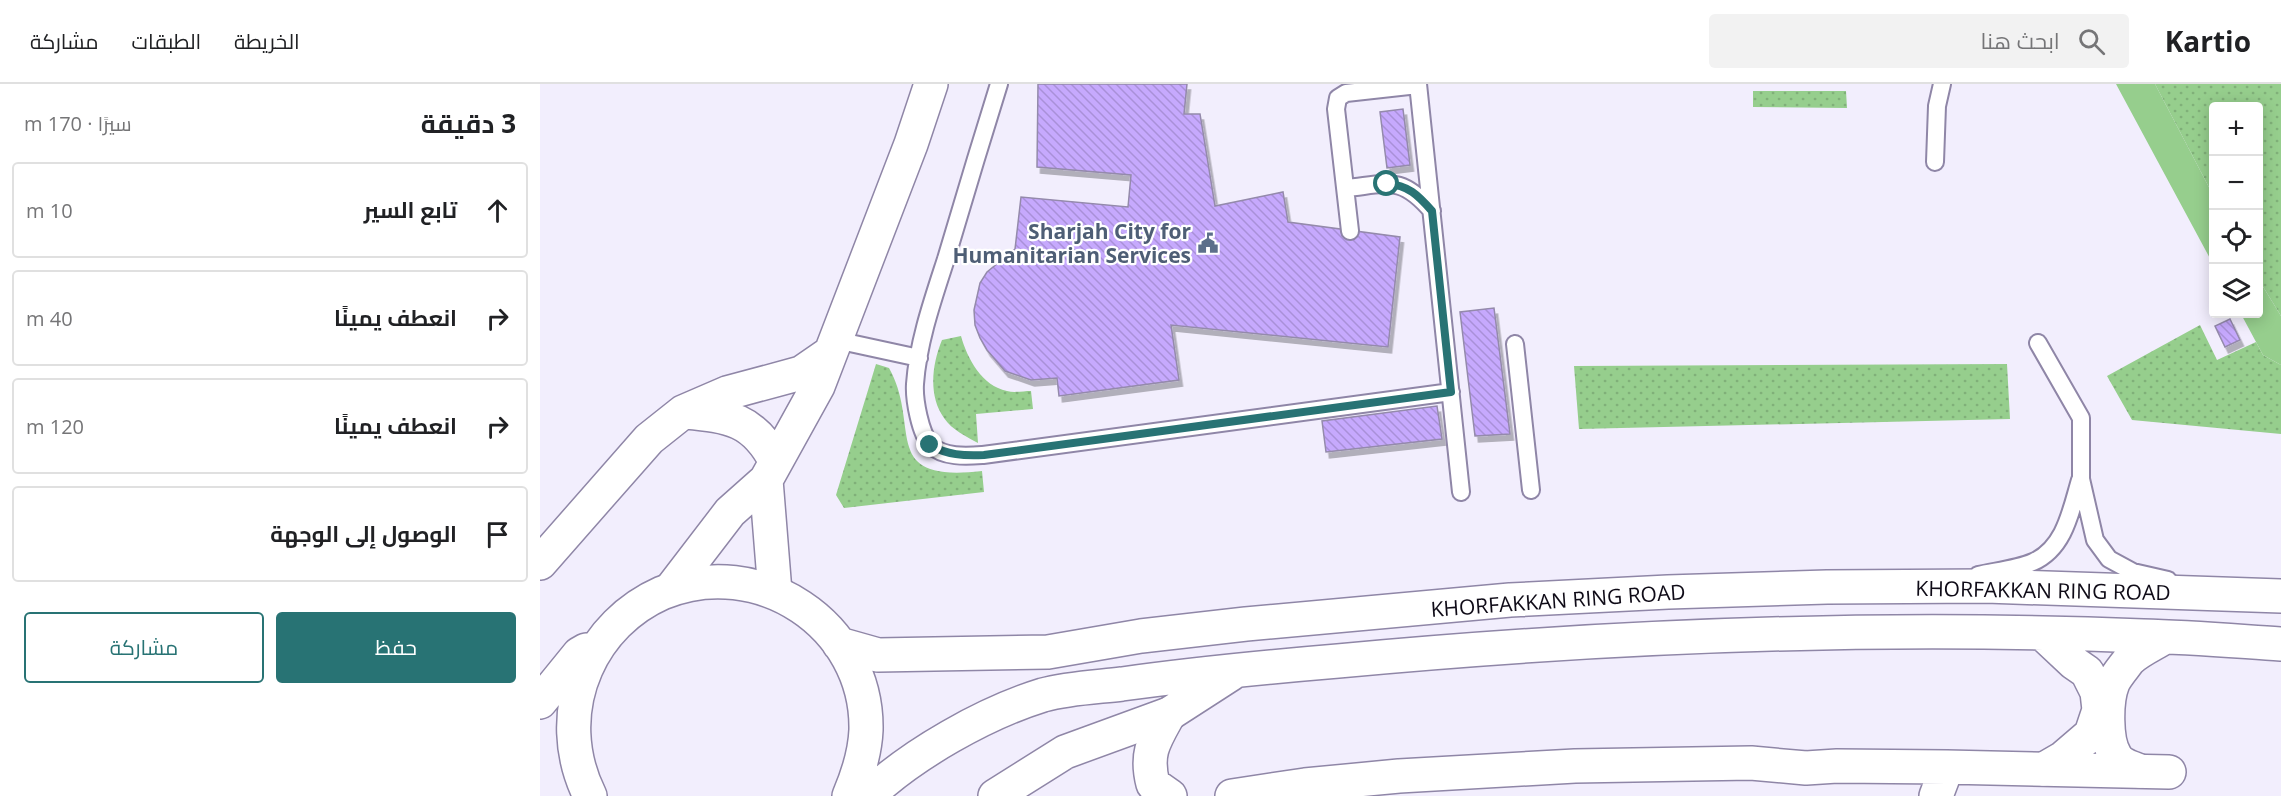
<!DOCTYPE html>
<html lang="ar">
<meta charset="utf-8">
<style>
:root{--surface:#fff;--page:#f2f2f2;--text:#202124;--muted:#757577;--line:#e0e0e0;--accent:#287374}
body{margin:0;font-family:"Open Sans",Cairo,sans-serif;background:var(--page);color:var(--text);direction:rtl}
.controls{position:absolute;right:18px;top:18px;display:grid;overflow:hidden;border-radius:6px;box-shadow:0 3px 15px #0003}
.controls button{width:54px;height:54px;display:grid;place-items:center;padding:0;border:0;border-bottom:2px solid var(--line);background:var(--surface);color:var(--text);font:30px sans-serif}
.stop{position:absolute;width:18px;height:18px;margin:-14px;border:4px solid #287374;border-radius:50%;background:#fff}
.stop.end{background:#287374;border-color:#fff;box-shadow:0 2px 6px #0008}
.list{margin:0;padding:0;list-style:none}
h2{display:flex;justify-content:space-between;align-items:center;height:78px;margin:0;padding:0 24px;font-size:26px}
h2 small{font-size:20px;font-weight:400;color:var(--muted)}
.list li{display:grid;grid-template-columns:39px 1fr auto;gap:18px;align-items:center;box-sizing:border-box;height:96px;margin:0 12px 12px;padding:0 12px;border:2px solid var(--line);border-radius:6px}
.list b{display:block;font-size:22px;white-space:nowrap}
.list em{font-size:20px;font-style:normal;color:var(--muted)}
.actions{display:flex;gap:12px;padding:18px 24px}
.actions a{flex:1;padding:14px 0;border:2px solid var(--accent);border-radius:6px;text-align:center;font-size:21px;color:var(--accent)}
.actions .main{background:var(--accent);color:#fff}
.icon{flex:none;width:33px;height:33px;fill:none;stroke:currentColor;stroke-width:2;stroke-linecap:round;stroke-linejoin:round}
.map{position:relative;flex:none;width:1741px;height:712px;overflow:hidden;direction:ltr}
header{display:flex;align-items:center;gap:36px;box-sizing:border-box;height:84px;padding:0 30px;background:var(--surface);border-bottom:2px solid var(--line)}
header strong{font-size:28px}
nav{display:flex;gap:33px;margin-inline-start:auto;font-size:21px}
.search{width:420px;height:54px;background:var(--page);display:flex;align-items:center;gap:15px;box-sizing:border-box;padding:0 21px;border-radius:6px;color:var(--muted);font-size:22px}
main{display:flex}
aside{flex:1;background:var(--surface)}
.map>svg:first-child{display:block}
</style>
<header>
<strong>Kartio</strong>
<div class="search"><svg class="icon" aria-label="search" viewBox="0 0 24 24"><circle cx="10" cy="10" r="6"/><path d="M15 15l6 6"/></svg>ابحث هنا</div>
<nav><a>الخريطة</a><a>الطبقات</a><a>مشاركة</a></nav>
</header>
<main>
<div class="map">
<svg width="1741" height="712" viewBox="0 0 1741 712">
<defs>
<pattern id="grass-dots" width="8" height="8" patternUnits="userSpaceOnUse" patternTransform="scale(1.5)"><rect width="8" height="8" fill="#96ce8d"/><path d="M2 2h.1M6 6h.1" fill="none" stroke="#80b079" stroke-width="1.8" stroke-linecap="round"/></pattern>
<pattern id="building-back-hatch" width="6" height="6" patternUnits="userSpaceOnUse" patternTransform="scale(1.5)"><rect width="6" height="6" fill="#c6a9fd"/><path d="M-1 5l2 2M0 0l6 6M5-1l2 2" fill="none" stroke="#a990d8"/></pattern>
<filter id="shadow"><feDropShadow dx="3.5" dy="6" stdDeviation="0" flood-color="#0004"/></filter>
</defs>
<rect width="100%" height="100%" fill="#f2eefd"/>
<path fill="url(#grass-dots)" d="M1615,0H1741V232L1719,196L1718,22H1674L1673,111Z
M1213,7H1306L1307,24L1213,23Z
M1660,241L1677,276L1716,258L1723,271L1741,281V350L1592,336L1567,292Z
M421,252C427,274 442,302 467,307C474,309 483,307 491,307L493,325L436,330L438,359C427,353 412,346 404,334C388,312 392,280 402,256Z
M336,280L349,284C382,343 338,399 442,387L444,408L304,424L296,411Z
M1467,280L1470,335L1039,345L1034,282Z"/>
<path fill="#96ce8d" d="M1576,0H1615L1673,111V180Z
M1719,196L1741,232V281L1723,271L1701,230H1718Z"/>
<path fill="url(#building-back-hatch)" stroke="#948aab" stroke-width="1.5" filter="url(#shadow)" d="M498,0H647L644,30H660L675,122L743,108L748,138L860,153L848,263L631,241L639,296L519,312L517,294L491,296L465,287L447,266L440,254L435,241L434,226L440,199L447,188L475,165L481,113L588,123L591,91L497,83Z
M863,25L870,81L847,84L840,28Z
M954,224L970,350L935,352L920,228Z
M1690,235L1700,256L1685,263L1675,242Z
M897,322L902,355L786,368L782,337Z"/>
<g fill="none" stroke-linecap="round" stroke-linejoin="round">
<g stroke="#8f86a7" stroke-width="20">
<path id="lane" d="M459,0C441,58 423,117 406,175C393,215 378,258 375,300C374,315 380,350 391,361C403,374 428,372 443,371L911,308
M878,0L921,408
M1395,78L1397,22L1402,0
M806,104C848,100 861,91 892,127
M810,147L796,25L798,14L806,9L878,1
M296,256L379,274
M1498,259L1541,334V395L1555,456L1569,475L1593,488L1628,496
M975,260L991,406
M1438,491C1456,487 1477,485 1493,478C1525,464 1531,426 1540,396"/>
</g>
<g stroke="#8f86a7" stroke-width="36">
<path id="street" d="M145,328C189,332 214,335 236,378
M226,396L235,508
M0,479L109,355L143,328L187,309L261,289L290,269
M131,505L190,428L226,396L278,302L371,60L391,0
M629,630C614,657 605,669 613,700L630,712
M692,712L765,701L859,692L1035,682L1211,679L1266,684L1297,682L1407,683L1629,688
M1396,712L1407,683"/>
</g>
<g stroke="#8f86a7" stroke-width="36">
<path id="highway" d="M1503,550L1534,579L1547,588L1557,608L1559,626L1551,650L1523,674L1504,685
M299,560L338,571L508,568L601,552L706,540L970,516L1128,508L1287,503L1446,502L1741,512
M0,618L39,570L46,566
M1600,687C1592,684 1580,680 1576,673C1565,657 1566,616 1573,599C1576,592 1584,583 1589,576C1598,567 1614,560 1625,553
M50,712C30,672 28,626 46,585C61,551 88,524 122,509C218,469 328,540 326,646C325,669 318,691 309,712
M328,712C372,670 445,629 503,611C528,604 556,603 582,600C654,590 726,583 798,577C1065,552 1335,541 1603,552C1649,553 1695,557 1741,560
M455,712L525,668L629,630L691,590"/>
</g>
<use href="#lane" stroke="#fff" stroke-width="16"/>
<use href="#street" stroke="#fff" stroke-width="33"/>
<use href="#highway" stroke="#fff" stroke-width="33"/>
</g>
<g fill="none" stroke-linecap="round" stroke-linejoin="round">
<path stroke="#287374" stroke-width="8" d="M390,361C407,371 424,372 444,371L911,308L892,127C878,111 868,101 847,100"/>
</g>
<defs>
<g id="civic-bare" transform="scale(1.62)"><path d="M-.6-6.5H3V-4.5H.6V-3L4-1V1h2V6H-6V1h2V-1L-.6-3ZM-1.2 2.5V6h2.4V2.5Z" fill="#5c6f8a" stroke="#fff" stroke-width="2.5" paint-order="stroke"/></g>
</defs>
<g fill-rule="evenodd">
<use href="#civic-bare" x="668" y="159"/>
</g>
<g text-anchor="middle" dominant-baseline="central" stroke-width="4.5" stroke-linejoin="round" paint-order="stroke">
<g font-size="21" font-weight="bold" fill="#4e5e75" stroke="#fff" text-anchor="end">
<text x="651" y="147">Sharjah City for<tspan x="651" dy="24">Humanitarian Services</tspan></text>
</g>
<g font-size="21" fill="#0f0b17" stroke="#fff">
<text transform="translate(1503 506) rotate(1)">KHORFAKKAN RING ROAD</text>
<text transform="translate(1018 516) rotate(-4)">KHORFAKKAN RING ROAD</text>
</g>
</g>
</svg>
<div class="controls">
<button>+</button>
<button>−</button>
<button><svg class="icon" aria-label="locate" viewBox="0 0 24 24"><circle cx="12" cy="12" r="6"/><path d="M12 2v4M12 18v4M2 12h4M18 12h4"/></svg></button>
<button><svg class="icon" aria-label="layers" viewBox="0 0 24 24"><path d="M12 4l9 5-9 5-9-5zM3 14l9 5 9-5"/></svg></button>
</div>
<div class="stop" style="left:847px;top:100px"></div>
<div class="stop end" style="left:390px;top:361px"></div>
</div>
<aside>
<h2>3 دقيقة<small>سيرًا · 170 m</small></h2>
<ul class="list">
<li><svg class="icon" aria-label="ahead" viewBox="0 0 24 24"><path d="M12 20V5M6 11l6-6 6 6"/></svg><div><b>تابع السير</b></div><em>10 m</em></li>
<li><svg class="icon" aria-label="right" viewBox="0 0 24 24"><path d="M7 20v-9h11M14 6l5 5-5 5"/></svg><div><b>انعطف يمينًا</b></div><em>40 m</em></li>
<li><svg class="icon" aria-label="right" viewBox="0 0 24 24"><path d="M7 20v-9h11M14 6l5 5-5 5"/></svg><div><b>انعطف يمينًا</b></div><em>120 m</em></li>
<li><svg class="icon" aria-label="arrive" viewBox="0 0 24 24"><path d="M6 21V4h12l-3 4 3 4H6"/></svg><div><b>الوصول إلى الوجهة</b></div></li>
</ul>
<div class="actions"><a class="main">حفظ</a><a>مشاركة</a></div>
</aside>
</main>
